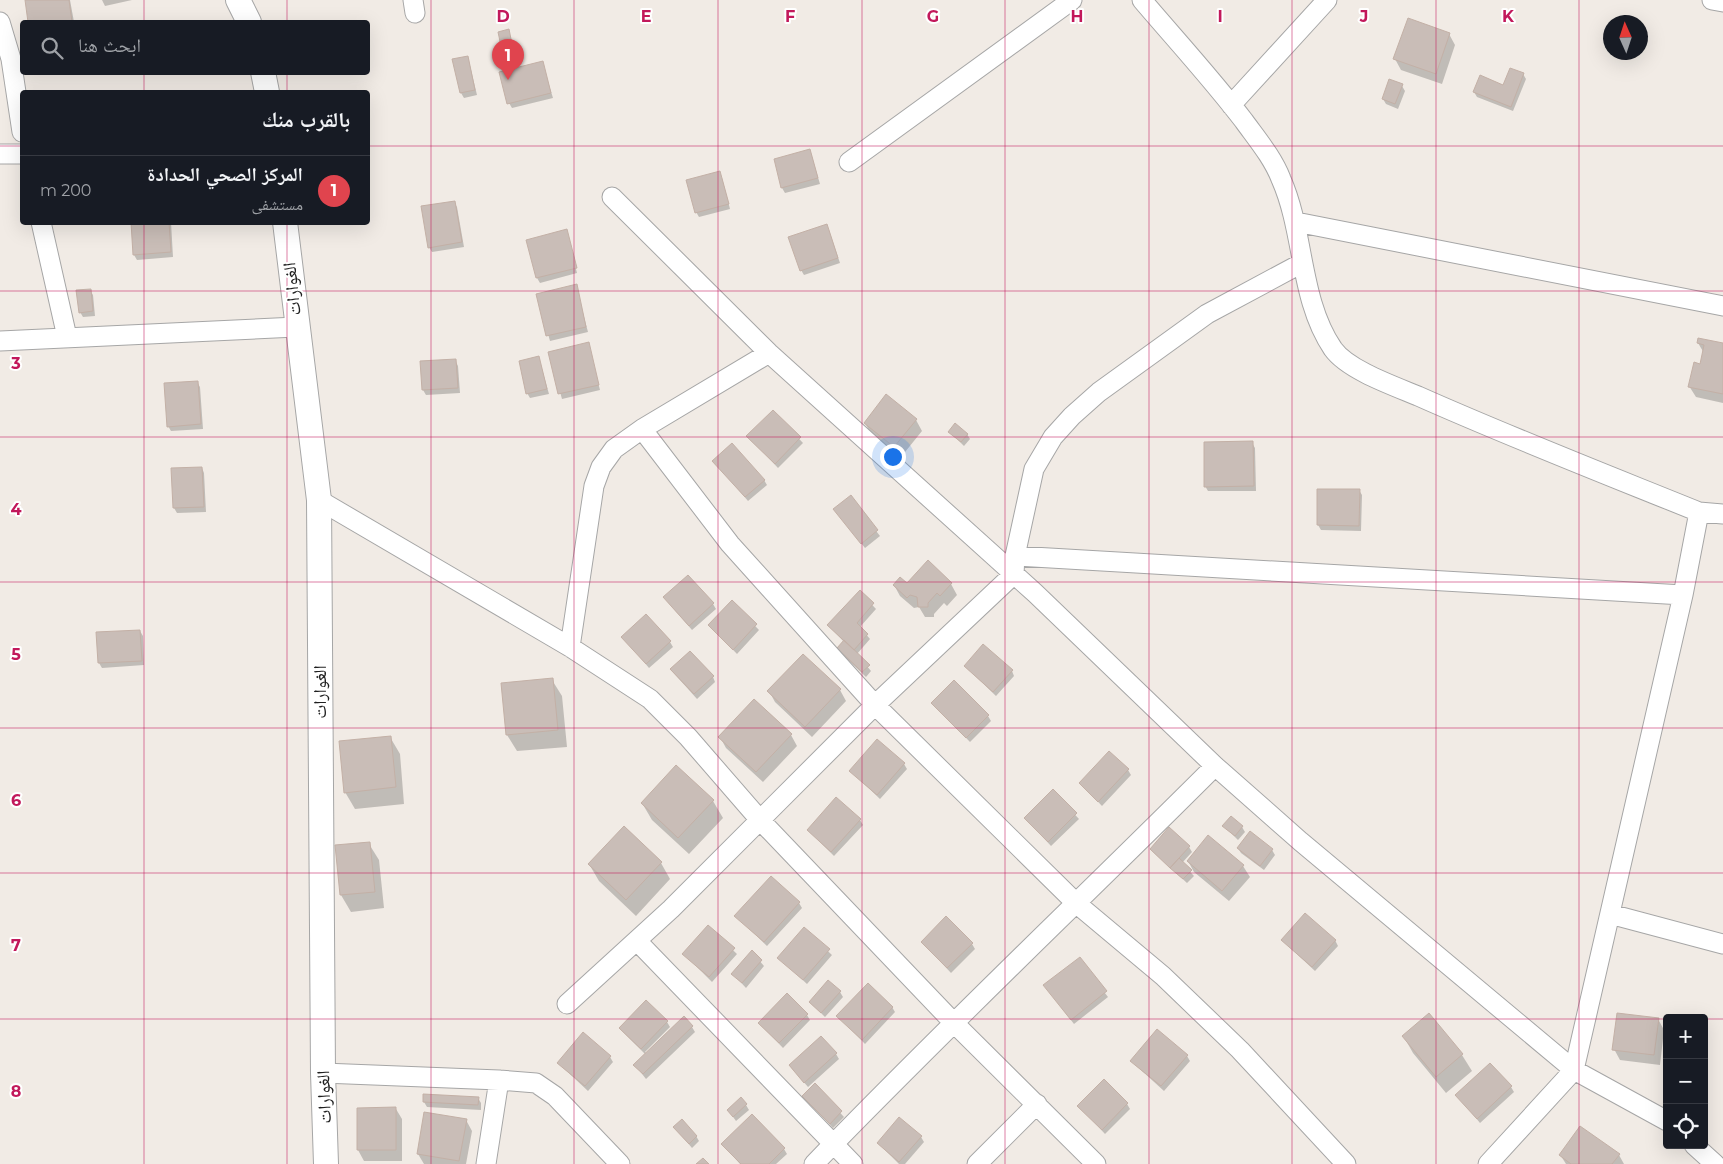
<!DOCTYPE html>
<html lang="ar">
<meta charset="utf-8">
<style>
:root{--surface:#171b24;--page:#20242c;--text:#f1f3f6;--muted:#9ea1a6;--line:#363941;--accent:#e18690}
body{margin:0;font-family:Montserrat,"Noto Naskh Arabic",sans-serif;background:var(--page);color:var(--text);direction:rtl}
.controls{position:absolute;right:15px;bottom:15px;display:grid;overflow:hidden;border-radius:5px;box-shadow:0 5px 20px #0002}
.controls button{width:45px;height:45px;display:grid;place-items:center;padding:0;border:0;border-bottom:1px solid var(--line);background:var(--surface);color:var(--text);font:25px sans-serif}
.compass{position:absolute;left:1603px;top:15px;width:45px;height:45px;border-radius:50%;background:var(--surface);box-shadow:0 5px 20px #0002;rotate:357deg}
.you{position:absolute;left:892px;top:456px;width:18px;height:18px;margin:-12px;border:4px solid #fff;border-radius:50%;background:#1a73e8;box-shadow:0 0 0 8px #1a73e833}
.badge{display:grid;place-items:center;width:32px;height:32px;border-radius:50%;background:var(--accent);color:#fff;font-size:16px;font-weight:700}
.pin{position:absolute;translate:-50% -41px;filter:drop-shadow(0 1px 2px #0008)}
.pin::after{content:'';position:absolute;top:26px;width:18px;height:15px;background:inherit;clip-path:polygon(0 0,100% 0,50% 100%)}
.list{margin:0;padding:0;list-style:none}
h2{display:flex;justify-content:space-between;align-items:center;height:65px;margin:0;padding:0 20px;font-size:21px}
h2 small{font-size:16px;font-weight:400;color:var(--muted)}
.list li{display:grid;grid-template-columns:32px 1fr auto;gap:15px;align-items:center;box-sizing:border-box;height:70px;padding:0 20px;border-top:1px solid var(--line)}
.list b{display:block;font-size:19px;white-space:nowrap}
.list p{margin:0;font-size:16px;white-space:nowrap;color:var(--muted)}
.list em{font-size:16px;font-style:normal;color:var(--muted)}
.icon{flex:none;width:28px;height:28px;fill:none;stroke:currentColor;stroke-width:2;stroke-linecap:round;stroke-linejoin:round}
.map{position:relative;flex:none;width:1723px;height:1164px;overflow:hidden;direction:ltr}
.search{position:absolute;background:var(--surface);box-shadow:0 5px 20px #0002;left:20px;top:20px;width:350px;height:55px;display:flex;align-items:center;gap:12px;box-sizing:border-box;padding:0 18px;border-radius:5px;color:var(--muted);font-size:19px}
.panel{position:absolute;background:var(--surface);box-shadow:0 5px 20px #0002;left:20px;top:90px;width:350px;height:135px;border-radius:5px;direction:rtl}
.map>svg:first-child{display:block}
</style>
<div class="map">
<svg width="1723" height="1164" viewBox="0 0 1723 1164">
<rect width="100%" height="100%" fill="#f1ebe5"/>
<path fill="#0003" d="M26,0H70L74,22H29Z
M102,0H132L105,6Z
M508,31L514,49L505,51L499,33Z
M1449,34L1455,45L1442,84L1401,70L1395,59Z
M468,57L477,95L464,98L461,93Z
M542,62L553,98L512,108L509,103Z
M1523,74L1526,79L1513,111L1477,97L1474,92L1504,86Z
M1402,86L1405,91L1398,109L1386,104L1383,99Z
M810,150L820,184L785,193L782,188Z
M722,178L730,209L699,217L696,212Z
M454,202L457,207L464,247L432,252L429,247Z
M132,222H171L173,257L137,260L134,255Z
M829,230L840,263L804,275L801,270Z
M567,234L577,273L540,283L537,278Z
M576,286L588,332L550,341L537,295Z
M90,290L93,295L95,316L83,317L80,312Z
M1698,343L1723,345V403L1696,397L1689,386L1701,365L1704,353Z
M588,344L600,390L562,399L549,353Z
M539,358L549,394L530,398L527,393Z
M455,360L458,366L460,393L426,395L423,390Z
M197,382L200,387L203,429L171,431L168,426Z
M773,411L803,443L778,468L748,436Z
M916,420L922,431L901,457L871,434L865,423Z
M950,432L967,434L970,439L964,446Z
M1252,443L1255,448L1256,491H1208L1205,486Z
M714,461L764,480L767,485L748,501Z
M202,468L204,473L206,512L177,513L174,508Z
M1319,490H1359L1362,495L1361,531L1321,530L1318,525Z
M850,497L880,536L865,548L838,514Z
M951,584L957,595L947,606L944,603L934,614V617H925L919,607L914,608L900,596L894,585Z
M860,592L876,609L860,627L870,639L857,654L871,671L866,677L841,653L838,648L844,642L829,626Z
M668,602L713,604L716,609L692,630Z
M732,602L759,630L737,654L709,625Z
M140,631L143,636L144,665L102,668L99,663Z
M623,637L670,642L673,647L649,668Z
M965,666L1012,671L1014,676L996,696Z
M671,670L713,677L715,682L697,699Z
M552,680L562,696L567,747L517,751L507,735Z
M840,690L846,701L812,737L775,702L769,691Z
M754,700L791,735L797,746L763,782L726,748L720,737Z
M933,704L988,716L991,721L970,742Z
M390,737L400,754L404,804L355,809L345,792Z
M904,764L907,769L880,799L851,771Z
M676,767L713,801L723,818L689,854L652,820L642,803Z
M1128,770L1131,775L1102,806L1080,783Z
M1053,791L1079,819L1051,846L1025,818Z
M860,820L863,825L834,856L808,830Z
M1224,826L1242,827L1245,832L1238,840Z
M369,844L379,860L384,908L351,912L341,895Z
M1189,847L1192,852L1182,863L1194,876L1187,883L1151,850Z
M1238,848L1272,850L1275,855L1264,870L1241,853Z
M1188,861L1243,866L1250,877L1229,901L1194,872Z
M661,863L670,879L636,916L599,881L589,864Z
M799,903L802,908L767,946L736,916Z
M708,926L737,954L712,982L684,954Z
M804,929L832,955L807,984L779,958Z
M1335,940L1338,946L1315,971L1283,941Z
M922,942L972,944L975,949L951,973Z
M752,952L764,966L746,988L733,974Z
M1079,959L1108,997L1074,1024L1048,990Z
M840,992L843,997L825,1017L810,1002Z
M892,1007L895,1012L865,1044L838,1016Z
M807,1015L810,1020L783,1048L759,1023Z
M1429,1015L1462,1055L1472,1071L1446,1093L1413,1053L1404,1037Z
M1658,1019L1664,1030L1660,1065L1620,1060L1614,1049Z
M667,1022L670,1027L645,1052L647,1054L692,1027L695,1032L646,1079L635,1065L646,1055L620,1029Z
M836,1054L839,1059L808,1087L790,1066Z
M1187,1056L1190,1061L1164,1091L1131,1061Z
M610,1057L613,1062L588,1091L558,1063Z
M815,1085L844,1117L833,1128L804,1096Z
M1511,1087L1514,1092L1480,1123L1457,1095Z
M478,1098L481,1103V1110L427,1107L424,1102Z
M1127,1104L1130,1109L1105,1134L1079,1106Z
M746,1105L749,1110L736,1121L728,1110Z
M396,1109L402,1119V1161H364L358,1150Z
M466,1120L472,1131L466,1164H424L418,1154Z
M675,1128L696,1136L699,1141L692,1148Z
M921,1137L924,1142L905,1164H899L878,1143Z
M723,1145L784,1149L787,1154L776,1164H740Z
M1619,1155L1624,1164H1566L1561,1156Z"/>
<path fill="#c9bdb7" stroke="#c3b0a6" d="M25,0H69L72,22H28Z
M1408,18L1450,33L1436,74L1393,59Z
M509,29L512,44L501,46L498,32Z
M468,56L475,90L460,93L452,59Z
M543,61L551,93L507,104L499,72Z
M1510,68L1524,73L1511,107L1473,92L1480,75L1503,85Z
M1389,79L1403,84L1395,104L1382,99Z
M810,149L818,178L781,188L774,159Z
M720,171L729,204L695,213L686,180Z
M455,201L462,242L428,248L421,206Z
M131,222H169L171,252L133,255Z
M827,224L838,258L800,271L788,237Z
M567,229L577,268L536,278L526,240Z
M577,284L586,327L546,336L536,294Z
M91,289L93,311L79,313L76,290Z
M1698,338L1723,343V394L1688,387L1694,362L1700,364L1704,345L1697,343Z
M589,342L599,385L558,394L548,352Z
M539,356L547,389L526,394L519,361Z
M456,359L458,388L422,390L420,361Z
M198,381L201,424L167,427L164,383Z
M886,394L917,419L894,447L864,423Z
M773,410L801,437L775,464L746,436Z
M955,423L968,434L961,442L948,432Z
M1253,441L1254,486L1204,487V442Z
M732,443L765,480L745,497L712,461Z
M202,467L204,507L173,508L171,468Z
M1317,489H1360L1359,526L1317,525Z
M851,495L878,530L861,544L833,509Z
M928,560L952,583L940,596L937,593L928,603V607H918L917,597L910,595L907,598L893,585L900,577L907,583Z
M688,575L714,603L689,626L663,597Z
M860,590L874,603L857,623L868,634L854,650L827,625Z
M732,600L757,624L733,650L708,625Z
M646,614L671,641L646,664L621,637Z
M140,630L142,661L98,663L96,632Z
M844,640L870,665L862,672L837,648Z
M983,644L1013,670L993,692L964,666Z
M690,651L714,676L694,694L670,669Z
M803,654L841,689L805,727L767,691Z
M553,678L558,730L506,735L501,683Z
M954,680L989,715L966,738L931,703Z
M754,699L792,734L756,772L718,737Z
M391,736L396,787L344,793L339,741Z
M877,739L905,763L877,795L849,771Z
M1109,751L1129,769L1098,802L1079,783Z
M676,765L714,800L678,838L641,803Z
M1053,789L1077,813L1048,842L1024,818Z
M836,797L861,819L831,852L807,830Z
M1231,816L1243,826L1235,836L1222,826Z
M624,826L662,862L626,900L588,864Z
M1169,827L1190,846L1170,868L1150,849Z
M1250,831L1273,849L1260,866L1237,848Z
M1208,835L1244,865L1222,891L1187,861Z
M370,842L375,892L340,895L335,845Z
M1179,858L1192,870L1183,879L1170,868Z
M771,876L800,902L764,942L734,916Z
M1305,913L1336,940L1312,967L1281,940Z
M946,916L973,943L947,968L921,942Z
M708,925L735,948L709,977L682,954Z
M804,927L830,949L803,980L777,958Z
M752,950L762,960L742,983L731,974Z
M1080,957L1107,991L1071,1020L1043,985Z
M828,980L841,991L821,1013L809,1002Z
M868,983L893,1007L862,1040L836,1016Z
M787,993L808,1014L779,1043L758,1023Z
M646,1000L668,1021L641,1049L619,1028Z
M1429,1013L1463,1054L1436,1077L1402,1036Z
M1617,1013L1659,1018L1654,1055L1612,1050Z
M684,1016L693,1026L643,1074L633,1065Z
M1157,1029L1188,1055L1161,1086L1130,1061Z
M583,1032L611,1056L585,1086L557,1063Z
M821,1036L837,1053L804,1083L789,1065Z
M1490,1063L1512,1086L1477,1119L1455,1095Z
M1104,1079L1128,1103L1102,1130L1077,1106Z
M815,1083L842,1111L830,1124L802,1096Z
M423,1094L479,1097L478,1105L423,1102Z
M741,1097L747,1104L733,1117L727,1110Z
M396,1107V1150H357V1108Z
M424,1112L467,1119L459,1161L417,1154Z
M752,1114L785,1148L769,1164H741L721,1144Z
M899,1117L922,1136L899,1162L877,1143Z
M682,1119L697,1136L689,1144L673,1127Z
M1580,1126L1620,1154L1612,1164H1571L1559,1155Z
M703,1158L709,1164H696Z"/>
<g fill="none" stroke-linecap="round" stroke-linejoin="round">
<g stroke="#a6a6a6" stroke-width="21">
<path id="minor" d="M413,0L415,13
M1142,0C1176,40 1212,79 1244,121C1257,139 1273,158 1281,179C1305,233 1299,299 1333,349C1348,370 1394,386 1418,396C1510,437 1605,474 1699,512L1723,514
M1712,0L1723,2
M0,22L11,59L22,132
M1231,105L1327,0
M0,154H22
M849,162L1072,0
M612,197L769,353L1035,593L1215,766L1300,841L1574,1070L1667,1121
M41,222L67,337
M1296,222L1723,306
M0,341L296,327
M642,429L730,544L875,705L1077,904L1163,976L1240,1050L1346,1164
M319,500L570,647L650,699L688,737L760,820L953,1022L1096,1164
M1015,556L1683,595
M570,647L594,486L601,467L614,449L642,429L769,353
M1610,914L1723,944
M637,941L853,1164
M567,1004L671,909L875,705L1014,574L1015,556L1034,469L1053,437L1072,416L1099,392L1207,314L1302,263
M323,1073L499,1080L536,1083L555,1096L620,1164
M1694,1145L1715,1164
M486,1164L499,1080
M814,1164C945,1028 1082,899 1215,766
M977,1164L1037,1104
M1488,1164L1574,1070L1683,595L1699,512"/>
</g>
<g stroke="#a6a6a6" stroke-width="26">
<path id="tertiary" d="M238,0L249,22
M263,72L267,92
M285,222L319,500L323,1073L326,1164"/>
</g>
<use href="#minor" stroke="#fff" stroke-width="19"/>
<use href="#tertiary" stroke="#fff" stroke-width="24"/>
</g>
<path fill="none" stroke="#c2185b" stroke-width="1" stroke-opacity="0.55" d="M144,0V22M287,0V22M431,0V1164M574,0V1164M718,0V1164M862,0V1164M1005,0V1164M1149,0V1164M1292,0V1164M1436,0V1164M1579,0V1164M144,72V92M287,72V92M0,146H22M368,146H1723M144,222V1164M287,222V1164M0,291H1723M0,437H1723M0,582H1723M0,728H1723M0,873H1723M0,1019H1667M1704,1019H1723"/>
<g text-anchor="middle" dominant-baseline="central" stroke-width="4" stroke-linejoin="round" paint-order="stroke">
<g font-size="18" fill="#1f1f1f" stroke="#fff">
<text transform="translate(292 289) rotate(-96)">الغوارات</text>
<text transform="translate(320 692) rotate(-90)">الغوارات</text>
<text transform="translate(324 1097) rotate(-92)">الغوارات</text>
</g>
</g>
<g font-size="16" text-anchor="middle" font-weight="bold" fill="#c2185b" stroke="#fff" stroke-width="4" stroke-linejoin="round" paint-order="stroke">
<text x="503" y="22">D</text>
<text x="646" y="22">E</text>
<text x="790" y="22">F</text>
<text x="933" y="22">G</text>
<text x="1077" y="22">H</text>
<text x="1220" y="22">I</text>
<text x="1364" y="22">J</text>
<text x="1508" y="22">K</text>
<text x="16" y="369">3</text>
<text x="16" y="515">4</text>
<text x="16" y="660">5</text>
<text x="16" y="806">6</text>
<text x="16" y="951">7</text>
<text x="16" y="1097">8</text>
</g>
</svg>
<div class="controls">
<button>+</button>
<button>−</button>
<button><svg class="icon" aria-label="locate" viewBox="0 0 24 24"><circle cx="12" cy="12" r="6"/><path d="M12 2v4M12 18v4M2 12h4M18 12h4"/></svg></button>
</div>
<svg class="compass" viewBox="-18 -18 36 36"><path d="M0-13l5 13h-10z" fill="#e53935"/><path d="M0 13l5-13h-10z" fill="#9ea1a6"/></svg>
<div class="you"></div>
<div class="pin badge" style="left:508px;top:80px;background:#e0444e">1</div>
<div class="search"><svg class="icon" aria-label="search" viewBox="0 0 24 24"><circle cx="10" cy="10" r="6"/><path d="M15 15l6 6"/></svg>ابحث هنا</div>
<section class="panel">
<h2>بالقرب منك<small></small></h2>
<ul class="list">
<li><span class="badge" style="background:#e0444e">1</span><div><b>المركز الصحي الحدادة</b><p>مستشفى</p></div><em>200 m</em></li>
</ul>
</section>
</div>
